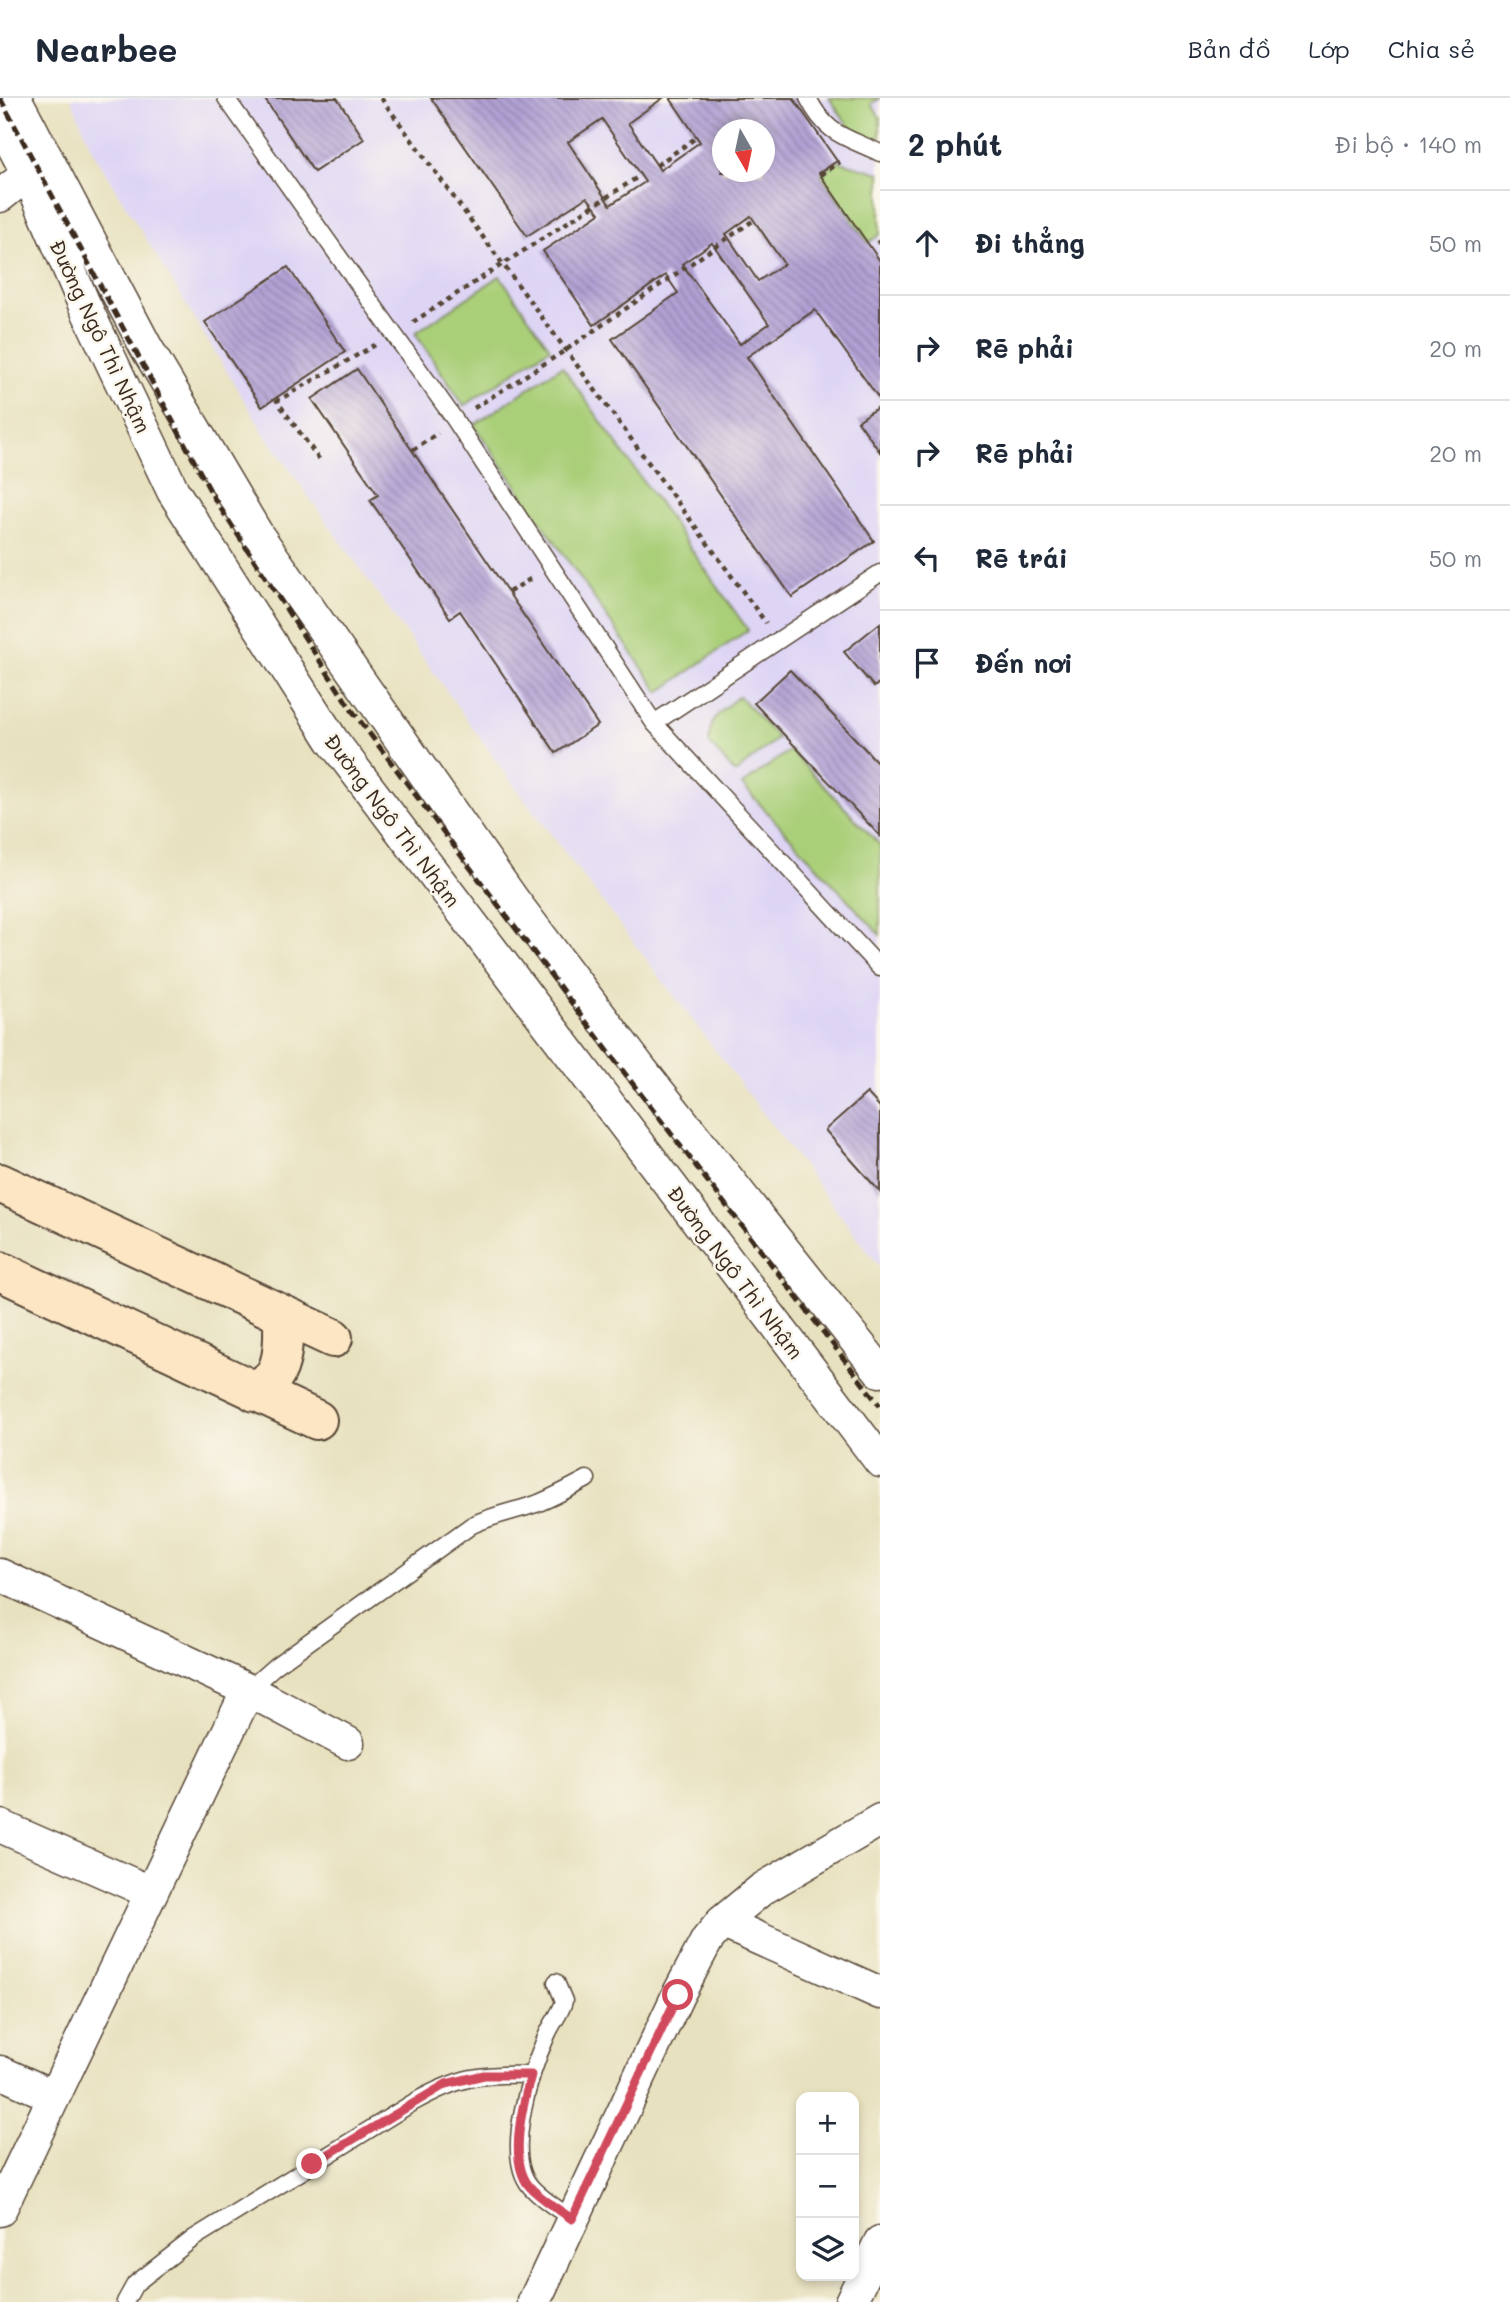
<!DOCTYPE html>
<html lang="vi">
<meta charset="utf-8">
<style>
:root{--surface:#fff;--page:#f6f6f7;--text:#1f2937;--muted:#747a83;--line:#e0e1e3}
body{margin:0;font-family:Mali,sans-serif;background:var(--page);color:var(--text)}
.controls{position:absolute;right:21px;bottom:21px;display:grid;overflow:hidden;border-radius:14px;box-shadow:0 4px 10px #0003}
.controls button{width:63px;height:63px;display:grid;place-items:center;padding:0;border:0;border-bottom:2px solid var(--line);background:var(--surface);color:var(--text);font:35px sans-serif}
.compass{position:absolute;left:712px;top:21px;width:63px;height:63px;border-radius:50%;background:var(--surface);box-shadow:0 4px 10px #0003;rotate:171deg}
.stop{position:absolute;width:21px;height:21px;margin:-16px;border:5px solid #d1495b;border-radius:50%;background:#fff}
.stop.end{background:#d1495b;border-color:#fff;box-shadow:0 2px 7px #0008}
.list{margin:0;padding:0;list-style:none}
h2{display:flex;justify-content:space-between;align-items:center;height:91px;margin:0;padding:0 28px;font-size:30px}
h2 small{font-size:23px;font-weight:400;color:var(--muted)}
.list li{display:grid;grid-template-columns:46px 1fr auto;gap:21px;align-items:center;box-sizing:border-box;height:105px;padding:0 28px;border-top:2px solid var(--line)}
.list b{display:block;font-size:26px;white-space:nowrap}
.list em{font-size:23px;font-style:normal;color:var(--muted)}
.icon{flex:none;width:38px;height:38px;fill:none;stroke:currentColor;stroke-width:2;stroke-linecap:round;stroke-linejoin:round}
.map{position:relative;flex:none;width:880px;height:2204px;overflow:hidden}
header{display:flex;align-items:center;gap:42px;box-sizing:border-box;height:98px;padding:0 35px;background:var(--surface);border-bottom:2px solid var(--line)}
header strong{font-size:33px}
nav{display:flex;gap:38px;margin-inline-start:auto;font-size:24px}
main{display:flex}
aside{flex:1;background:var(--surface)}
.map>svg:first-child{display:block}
</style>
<header>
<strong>Nearbee</strong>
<nav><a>Bản đồ</a><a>Lớp</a><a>Chia sẻ</a></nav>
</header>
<main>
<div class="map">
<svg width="880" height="2204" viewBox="0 0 880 2204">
<defs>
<pattern id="building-back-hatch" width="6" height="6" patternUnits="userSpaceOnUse" patternTransform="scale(1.75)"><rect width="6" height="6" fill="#b1a0d4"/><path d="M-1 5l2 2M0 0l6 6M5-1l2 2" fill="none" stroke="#9183ab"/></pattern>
</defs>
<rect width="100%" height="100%" fill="#fbf7ec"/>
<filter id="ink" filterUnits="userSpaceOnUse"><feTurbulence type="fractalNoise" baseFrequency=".0143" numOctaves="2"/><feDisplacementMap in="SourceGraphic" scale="14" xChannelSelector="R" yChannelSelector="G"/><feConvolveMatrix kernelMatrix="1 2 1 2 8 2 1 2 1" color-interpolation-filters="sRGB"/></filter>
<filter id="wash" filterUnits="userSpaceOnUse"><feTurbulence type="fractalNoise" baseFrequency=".00686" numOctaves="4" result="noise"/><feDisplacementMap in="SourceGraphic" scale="28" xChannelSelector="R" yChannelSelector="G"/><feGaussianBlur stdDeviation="1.57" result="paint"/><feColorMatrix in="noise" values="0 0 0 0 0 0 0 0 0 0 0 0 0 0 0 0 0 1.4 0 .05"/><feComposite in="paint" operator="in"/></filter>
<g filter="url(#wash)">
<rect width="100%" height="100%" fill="#e8e1bf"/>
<path fill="#ded5f5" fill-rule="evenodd" d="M71,0H880V1169L507,678L266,338L92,52ZM722,32H764V74H722Z"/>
<path fill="#aacf79" stroke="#727c4c" stroke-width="2" d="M829,0H880L871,6L880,19V46L855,37Z
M837,63L880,75V136L868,145L821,77Z
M500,178L550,250L464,308L415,235Z
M562,268L748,532L659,594L474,327Z
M739,598L778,640L735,675L709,645C709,619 720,614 739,598Z
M790,652L880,747V837L742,687Z"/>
<g id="blocks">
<path fill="url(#building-back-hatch)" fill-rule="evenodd" d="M264,0H337L364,41L314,74Z
M431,0H663L628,25L660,72L700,44L670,0H793L837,63L819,75L880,163V302L815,212L747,259L874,443L792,499L612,241L678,195L669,182L666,177L594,227L543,153L600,115L587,99L527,138ZM602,21L645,84L610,107L568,44ZM722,32H764V74H722ZM751,118L784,166L758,183L726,136ZM712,145L769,226L740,246L682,166Z
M288,169L345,254L262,309L205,224Z
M357,271L598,627L556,655L460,513L450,520L370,402L378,397L312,301Z
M880,308V354L858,323Z
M880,525V584L874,589L844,554Z
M790,572L880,667V738L754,605Z
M867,995L880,1009V1094L825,1032Z"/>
</g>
</g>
<g filter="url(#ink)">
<use href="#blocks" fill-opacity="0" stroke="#554536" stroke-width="2"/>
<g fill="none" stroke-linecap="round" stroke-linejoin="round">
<g stroke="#554536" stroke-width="19">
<path id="lane" d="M226,0L455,322L654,625L880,870
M808,0C827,38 845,38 880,55
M654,625L880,475
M248,1592L275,1568L472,1427C493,1417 515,1413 536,1406C554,1399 570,1390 587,1381
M556,1884L564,1903C561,1915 552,1925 547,1937C532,1970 503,2056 530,2088C541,2101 558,2111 572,2121
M125,2204L135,2186L194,2140L414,2004C459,1979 480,1975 531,1977"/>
</g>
<g stroke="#554536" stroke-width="35">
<path id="street" d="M15,0L146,249L258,438L513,802L642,973L880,1273
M0,23L28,76L84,206L173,393L332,642L880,1363
M0,98L28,76
M0,1477L248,1592L348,1645
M0,1728L150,1794
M722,1824L880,1895
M0,1974L53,1998
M0,2112L248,1592
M534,2204L678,1897L707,1842L722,1824L762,1791L880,1722
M851,2204L880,2144"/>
</g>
<g stroke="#554536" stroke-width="42">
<path id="secondary" d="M0,1085L333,1240
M0,1173L317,1322
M255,1294C261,1289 268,1284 273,1279C285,1263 283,1237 283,1217"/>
</g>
<path stroke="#554536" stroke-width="4.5" stroke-dasharray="5 5" stroke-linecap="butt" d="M381,0L766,525
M657,67L697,39
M821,77L840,64
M877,145L880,143
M413,224L641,77
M474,310L566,252L754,122
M413,352L438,335
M319,361L277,303L375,247
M509,494L532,480"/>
<use href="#lane" stroke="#fff" stroke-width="16"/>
<use href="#street" stroke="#fff" stroke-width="32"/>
<use href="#secondary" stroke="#fce6c4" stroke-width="38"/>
<path stroke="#3b2a1e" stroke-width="5" stroke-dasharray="10 5" stroke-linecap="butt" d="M0,0L214,400L351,611L620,969L880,1308"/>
</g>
</g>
<g fill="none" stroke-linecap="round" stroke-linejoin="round" filter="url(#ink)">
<path stroke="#d1495b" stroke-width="9" d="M312,2066L446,1986L484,1977H531C523,2006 508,2062 529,2088C541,2101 558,2111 572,2121L678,1897"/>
</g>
<g text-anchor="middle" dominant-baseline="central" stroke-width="5" stroke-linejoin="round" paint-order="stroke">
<g font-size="21" fill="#3b2a1e" stroke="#fbf7ec">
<text transform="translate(101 238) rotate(65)">Đường Ngô Thì Nhậm</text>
<text transform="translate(393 722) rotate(53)">Đường Ngô Thì Nhậm</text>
<text transform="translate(736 1174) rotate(53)">Đường Ngô Thì Nhậm</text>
</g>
</g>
</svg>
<div class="controls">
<button>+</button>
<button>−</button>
<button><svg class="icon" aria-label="layers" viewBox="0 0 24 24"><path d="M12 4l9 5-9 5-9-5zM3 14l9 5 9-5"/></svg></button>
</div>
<svg class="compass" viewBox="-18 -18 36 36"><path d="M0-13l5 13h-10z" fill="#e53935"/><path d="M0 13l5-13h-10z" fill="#747a83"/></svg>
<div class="stop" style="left:678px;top:1897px"></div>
<div class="stop end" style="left:312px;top:2066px"></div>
</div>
<aside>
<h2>2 phút<small>Đi bộ · 140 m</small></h2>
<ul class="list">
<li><svg class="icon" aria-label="ahead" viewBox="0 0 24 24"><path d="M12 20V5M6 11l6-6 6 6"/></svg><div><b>Đi thẳng</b></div><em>50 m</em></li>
<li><svg class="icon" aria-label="right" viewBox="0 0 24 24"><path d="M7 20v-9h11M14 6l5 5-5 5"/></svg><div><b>Rẽ phải</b></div><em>20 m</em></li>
<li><svg class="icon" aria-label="right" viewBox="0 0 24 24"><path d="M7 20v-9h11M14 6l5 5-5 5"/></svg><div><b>Rẽ phải</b></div><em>20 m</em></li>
<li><svg class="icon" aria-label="left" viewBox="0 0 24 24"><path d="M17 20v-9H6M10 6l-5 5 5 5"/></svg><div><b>Rẽ trái</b></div><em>50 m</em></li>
<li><svg class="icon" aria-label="arrive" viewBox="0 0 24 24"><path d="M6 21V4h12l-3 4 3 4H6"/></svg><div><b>Đến nơi</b></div></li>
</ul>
</aside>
</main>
